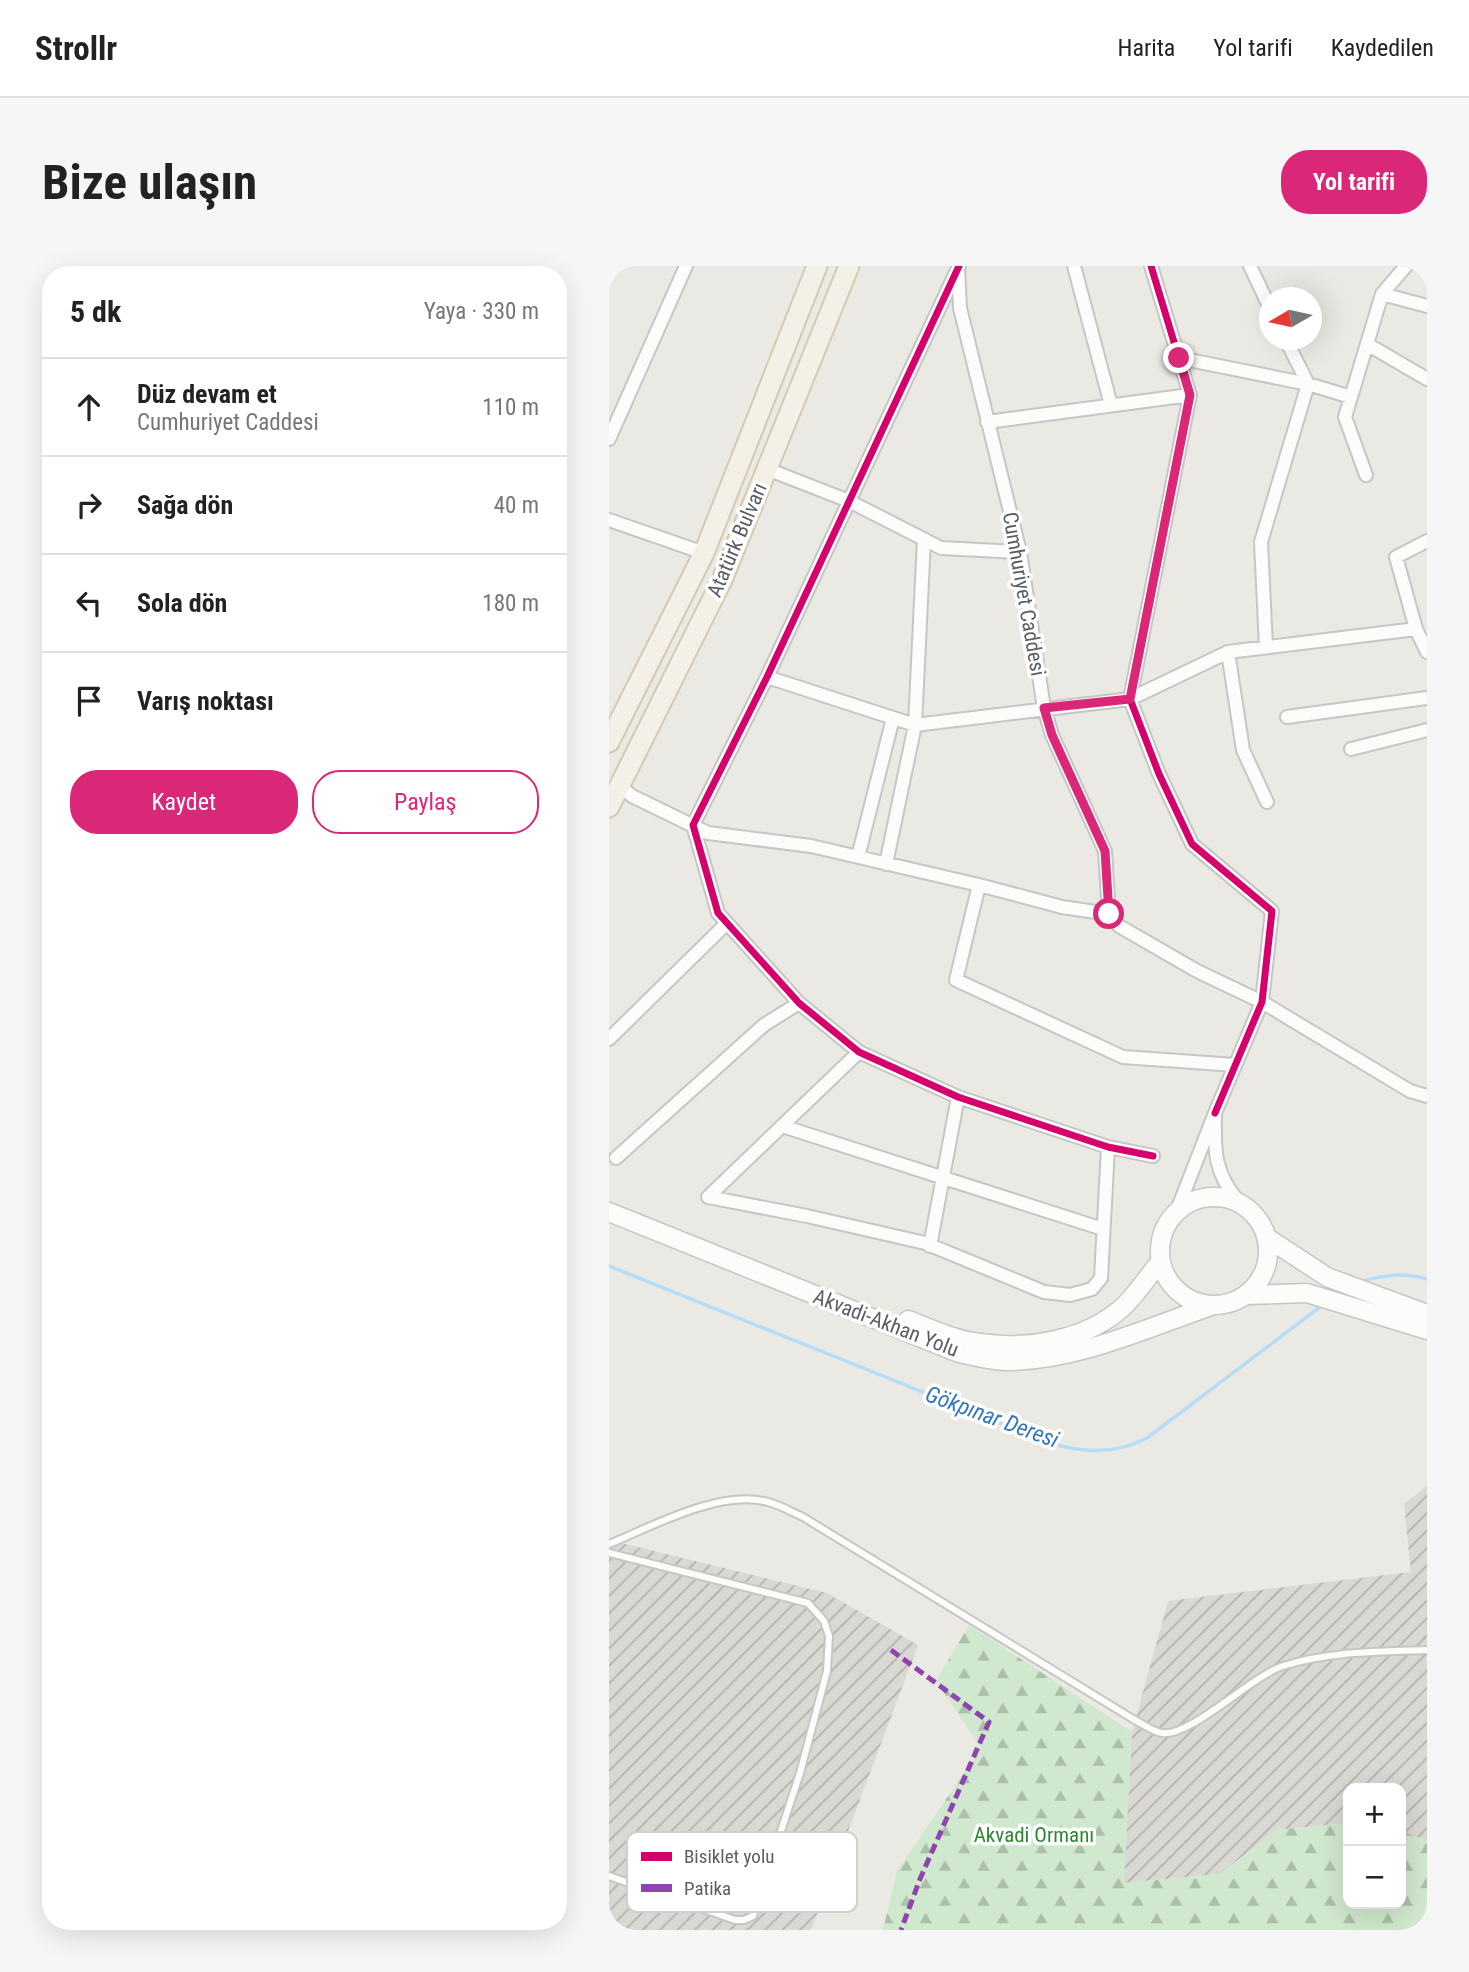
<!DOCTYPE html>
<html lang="tr">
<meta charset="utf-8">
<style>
:root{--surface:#fff;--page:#f6f6f6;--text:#222;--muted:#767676;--line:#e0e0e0;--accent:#db2777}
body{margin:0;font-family:"Roboto Condensed",sans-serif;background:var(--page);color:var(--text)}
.controls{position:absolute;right:21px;bottom:21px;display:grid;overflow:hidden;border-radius:14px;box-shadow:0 7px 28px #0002}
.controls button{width:63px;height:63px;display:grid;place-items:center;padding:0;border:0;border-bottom:2px solid var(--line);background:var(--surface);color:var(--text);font:35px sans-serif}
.compass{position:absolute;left:650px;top:21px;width:63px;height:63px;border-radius:50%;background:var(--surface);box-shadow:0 7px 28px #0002;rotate:261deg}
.stop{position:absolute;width:21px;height:21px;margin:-16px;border:5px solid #db2777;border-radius:50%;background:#fff}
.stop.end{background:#db2777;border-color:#fff;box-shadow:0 2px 7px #0008}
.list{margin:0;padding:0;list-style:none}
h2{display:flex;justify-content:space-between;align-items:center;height:91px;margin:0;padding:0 28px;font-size:30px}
h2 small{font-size:23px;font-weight:400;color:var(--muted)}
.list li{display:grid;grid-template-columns:46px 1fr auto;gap:21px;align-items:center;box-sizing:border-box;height:98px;padding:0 28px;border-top:2px solid var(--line)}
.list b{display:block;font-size:26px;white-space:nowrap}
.list p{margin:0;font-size:23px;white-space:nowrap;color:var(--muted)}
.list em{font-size:23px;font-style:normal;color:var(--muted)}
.actions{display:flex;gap:14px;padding:21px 28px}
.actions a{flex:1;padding:16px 0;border:2px solid var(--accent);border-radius:28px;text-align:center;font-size:24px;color:var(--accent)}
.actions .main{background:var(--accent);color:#fff}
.icon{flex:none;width:38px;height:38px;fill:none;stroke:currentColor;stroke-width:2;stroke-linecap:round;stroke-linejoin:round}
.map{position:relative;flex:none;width:818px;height:1664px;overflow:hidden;border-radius:28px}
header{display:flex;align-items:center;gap:42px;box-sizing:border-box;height:98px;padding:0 35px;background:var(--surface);border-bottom:2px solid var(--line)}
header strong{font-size:33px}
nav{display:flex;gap:38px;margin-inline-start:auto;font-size:24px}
.intro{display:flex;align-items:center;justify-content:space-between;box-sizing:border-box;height:168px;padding:0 42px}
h1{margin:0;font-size:49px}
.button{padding:18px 32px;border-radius:28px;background:var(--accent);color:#fff;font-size:24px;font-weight:700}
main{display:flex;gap:42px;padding:0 42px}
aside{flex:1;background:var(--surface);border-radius:28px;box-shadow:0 7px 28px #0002}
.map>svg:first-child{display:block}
</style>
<header>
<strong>Strollr</strong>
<nav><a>Harita</a><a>Yol tarifi</a><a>Kaydedilen</a></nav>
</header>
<div class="intro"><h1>Bize ulaşın</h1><a class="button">Yol tarifi</a></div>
<main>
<aside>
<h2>5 dk<small>Yaya · 330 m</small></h2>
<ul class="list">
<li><svg class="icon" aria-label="ahead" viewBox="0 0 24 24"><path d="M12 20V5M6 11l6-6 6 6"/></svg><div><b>Düz devam et</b><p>Cumhuriyet Caddesi</p></div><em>110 m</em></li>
<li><svg class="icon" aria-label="right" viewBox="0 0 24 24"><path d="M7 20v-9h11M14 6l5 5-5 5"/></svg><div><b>Sağa dön</b></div><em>40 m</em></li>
<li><svg class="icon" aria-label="left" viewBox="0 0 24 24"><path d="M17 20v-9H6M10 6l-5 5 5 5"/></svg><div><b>Sola dön</b></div><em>180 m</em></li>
<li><svg class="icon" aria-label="arrive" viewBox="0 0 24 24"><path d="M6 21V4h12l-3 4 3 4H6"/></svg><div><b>Varış noktası</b></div></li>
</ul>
<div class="actions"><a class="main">Kaydet</a><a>Paylaş</a></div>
</aside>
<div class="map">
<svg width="818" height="1664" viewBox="0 0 818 1664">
<defs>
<pattern id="industrial-furrows" width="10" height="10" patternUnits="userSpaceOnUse" patternTransform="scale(1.75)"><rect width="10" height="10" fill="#dad8d3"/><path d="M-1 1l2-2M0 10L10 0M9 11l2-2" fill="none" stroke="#b4b2af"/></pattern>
<pattern id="forest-firs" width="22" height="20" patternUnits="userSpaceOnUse" patternTransform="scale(1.75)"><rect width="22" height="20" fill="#d0e8cd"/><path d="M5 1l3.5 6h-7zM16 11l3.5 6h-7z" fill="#acbfaa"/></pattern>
</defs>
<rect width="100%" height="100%" fill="#eae9e4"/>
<path fill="url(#industrial-furrows)" d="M818,1220V1575L792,1565V1522H739V1557L667,1564L611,1608L514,1617L523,1466L559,1335L802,1306L795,1238Z
M0,1274L218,1327L309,1379L202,1664H0Z"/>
<path fill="url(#forest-firs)" d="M360,1359L523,1466L515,1617L611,1608L667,1564L739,1557V1638H792V1565L818,1575V1664H274L288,1605L372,1482L327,1415Z"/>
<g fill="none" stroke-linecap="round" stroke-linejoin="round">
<path stroke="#b6dcf7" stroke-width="3.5" d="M0,1000L438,1176C473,1187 505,1189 538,1172L715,1038
M751,1016C773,1009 796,1006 818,1013"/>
<g stroke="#c6c6c5" stroke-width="10">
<path id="service" d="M0,1278C44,1260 111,1223 159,1236C171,1239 183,1246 194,1251L524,1453C532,1457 544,1466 553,1467C580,1472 643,1410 674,1400C720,1385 770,1386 818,1384
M0,1287L199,1337L215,1355L220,1370L218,1405L191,1507L144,1650L135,1654H126L0,1610"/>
</g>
<g stroke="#c6c6c5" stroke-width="16">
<path id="minor" d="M350,0L158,411L84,559L109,647L190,737L250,786L349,831L499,881L544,890
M465,0L502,139
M542,0L581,129L521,433L550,508L583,578L663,645L653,736L606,847
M641,0L660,40
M349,1L351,42L411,286L435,442L443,469L496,585L500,648
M773,28L818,40
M758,78L818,113
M570,92L699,118L677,74
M378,156L581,129
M0,173L77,0
M158,203L240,235L332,282L411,286
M757,209L736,151L773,28L797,0
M0,254L95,287
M818,275L787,291L807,363L818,386
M657,381L652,276L699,118L742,131
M619,386L634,484L658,536
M158,411L306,459L521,433L619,386L807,363
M678,451L818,432
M742,483L818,464
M11,520L23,530L99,567L202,580L370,619L453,641L500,648L510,660L588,705L653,736L801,825L818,830
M249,591L284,452
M277,598L306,459L315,273
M370,619L347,714L514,791L626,799
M0,773L118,657
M173,860L494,963
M7,892L155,759L190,737
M99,931L198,950L316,977L435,1026L461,1029L483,1023L492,1012L499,881
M99,931L250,786
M567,947L606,847C605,885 605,908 631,937
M321,980L349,831"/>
</g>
<g stroke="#c5c6c5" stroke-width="21">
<path id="secondary" d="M551 985a54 54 0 1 1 108 0a54 54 0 1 1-108 0Z
M0,946L350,1087C365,1090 382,1095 398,1095C467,1095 538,1062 602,1040
M657,971L718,1011L818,1048
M638,1029L698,1027L818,1064
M299,1054C322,1063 346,1074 371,1077C418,1084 478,1074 514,1041C528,1028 539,1010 552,995"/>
</g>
<g stroke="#d5caaf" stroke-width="23">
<path id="primary" d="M0,476L95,287L208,0
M0,541L113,314L240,0"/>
</g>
<use href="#service" stroke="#fcfcfb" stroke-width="6"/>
<use href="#minor" stroke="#fcfcfb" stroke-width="12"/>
<use href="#secondary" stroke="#fcfcfb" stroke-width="18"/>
<use href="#primary" stroke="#f2f0e7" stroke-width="19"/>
<path stroke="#8e44ad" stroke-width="5" stroke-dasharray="10 5" stroke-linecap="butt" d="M282,1384L380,1456L311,1613L292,1664"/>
<g stroke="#fff" stroke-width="11">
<path id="cycleway" d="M350,0L158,411L84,559L109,647L190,737L250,786L349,831L499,881L544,890
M542,0L581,129L521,433L550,508L583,578L663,645L653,736L606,847"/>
</g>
<use href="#cycleway" stroke="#d6006c" stroke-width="7"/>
</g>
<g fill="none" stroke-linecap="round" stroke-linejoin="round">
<path stroke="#db2777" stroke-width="9" d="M500,648L496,585L443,469L435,442L521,433L581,129L570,92"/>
</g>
<g text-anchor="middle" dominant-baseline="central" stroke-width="7" stroke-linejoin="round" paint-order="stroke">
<g font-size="21" fill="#595e63" stroke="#fff">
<text transform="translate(128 274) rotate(-67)">Atatürk Bulvarı</text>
<text transform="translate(415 328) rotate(80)">Cumhuriyet Caddesi</text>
<text transform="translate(277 1057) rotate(21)">Akvadi-Akhan Yolu</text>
</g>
<g font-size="21" fill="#2e8630" stroke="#fff">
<text x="425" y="1569">Akvadi Ormanı</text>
</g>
<g font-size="23" font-style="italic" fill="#3477b9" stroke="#fff">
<text transform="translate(383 1151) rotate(20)">Gökpınar Deresi</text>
</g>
</g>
<rect x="18" y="1566" width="230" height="80" rx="10" fill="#fff" stroke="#cdcfd0" stroke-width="2"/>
<rect x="32" y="1586" width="31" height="9" fill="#d6006c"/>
<rect x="32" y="1618" width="31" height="8" fill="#8e44ad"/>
<g font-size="19" fill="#595e63">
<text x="75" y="1597">Bisiklet yolu</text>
<text x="75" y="1629">Patika</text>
</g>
</svg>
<div class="controls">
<button>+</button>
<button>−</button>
</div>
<svg class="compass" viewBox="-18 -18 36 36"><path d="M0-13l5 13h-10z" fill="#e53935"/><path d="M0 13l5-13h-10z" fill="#767676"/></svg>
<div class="stop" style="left:500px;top:648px"></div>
<div class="stop end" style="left:570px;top:92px"></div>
</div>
</main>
